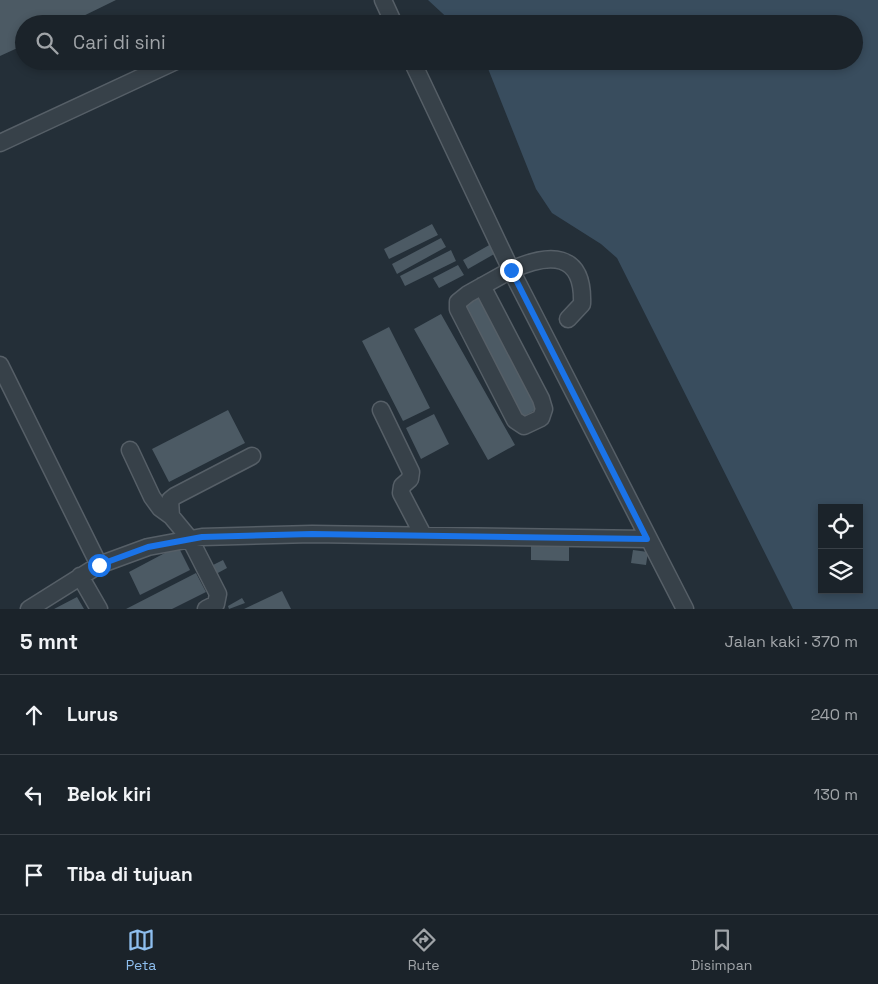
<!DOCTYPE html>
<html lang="id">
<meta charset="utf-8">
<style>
:root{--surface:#1b232a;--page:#242b32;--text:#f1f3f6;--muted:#a0a4a8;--line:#394047;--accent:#8ebeee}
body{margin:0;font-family:"Space Grotesk",sans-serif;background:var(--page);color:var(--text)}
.controls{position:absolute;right:15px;bottom:15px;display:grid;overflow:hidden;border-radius:0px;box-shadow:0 2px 8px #0003}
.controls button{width:45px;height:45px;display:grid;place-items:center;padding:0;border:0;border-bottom:1px solid var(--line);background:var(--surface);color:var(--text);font:25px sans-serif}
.stop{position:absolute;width:15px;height:15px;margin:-11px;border:4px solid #1a73e8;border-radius:50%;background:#fff}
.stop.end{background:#1a73e8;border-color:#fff;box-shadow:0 1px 5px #0008}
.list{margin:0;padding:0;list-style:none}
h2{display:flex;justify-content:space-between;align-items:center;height:65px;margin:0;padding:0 20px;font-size:21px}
h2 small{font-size:16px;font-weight:400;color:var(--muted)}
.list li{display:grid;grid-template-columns:32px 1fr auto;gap:15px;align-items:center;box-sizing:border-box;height:80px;padding:0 20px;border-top:1px solid var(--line)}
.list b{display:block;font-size:19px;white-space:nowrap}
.list em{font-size:16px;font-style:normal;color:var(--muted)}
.icon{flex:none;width:28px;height:28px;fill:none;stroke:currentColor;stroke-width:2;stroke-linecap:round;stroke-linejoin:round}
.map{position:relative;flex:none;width:878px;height:609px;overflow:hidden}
.search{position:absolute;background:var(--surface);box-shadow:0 2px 8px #0003;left:15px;right:15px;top:15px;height:55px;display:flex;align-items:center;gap:12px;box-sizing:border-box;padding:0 18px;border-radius:28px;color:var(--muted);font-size:19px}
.sheet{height:305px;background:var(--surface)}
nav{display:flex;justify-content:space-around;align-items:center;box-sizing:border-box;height:70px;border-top:1px solid var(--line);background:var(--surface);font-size:14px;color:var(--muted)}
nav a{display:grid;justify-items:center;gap:2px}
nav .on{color:var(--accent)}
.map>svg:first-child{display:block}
</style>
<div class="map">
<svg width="878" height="609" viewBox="0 0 878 609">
<rect width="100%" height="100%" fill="#242f38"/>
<path fill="#394d5e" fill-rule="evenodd" d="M428,0H878V609H793L617,258L601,244L552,213L536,189L485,61H854V24H454ZM822,508H859V590H822Z"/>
<path fill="#4c5a64" d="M0,0H116L67,24H24V45L0,56Z
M432,224L438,235L389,259L384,249Z
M441,238L446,247L397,274L392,264Z
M491,244L496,253L468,269L463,260Z
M451,250L456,261L405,286L400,276Z
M458,265L464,275L439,288L433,278Z
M482,295L541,407L519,419L460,307Z
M441,314L515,445L488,460L414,329Z
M389,327L430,408L403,421L362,341Z
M228,410L245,443L169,482L152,449Z
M434,414L449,444L421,459L406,428Z
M178,546L190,570L140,595L129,572Z
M531,546L569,547V561L531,560Z
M633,550L648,552L646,565L631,563Z
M223,560L227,568L216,574L211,566Z
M196,573L206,592L172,609H126Z
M282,591L291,609H244Z
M77,597L84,609H54Z
M242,598L245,603L229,609L228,606Z"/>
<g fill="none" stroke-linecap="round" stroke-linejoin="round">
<g stroke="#565f67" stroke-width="19">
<path id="minor" d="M383,0L394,24
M412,61L511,270C549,253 584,251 582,304L568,319
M0,143L176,61
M482,286L541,399L544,409L541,418L524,426L515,420L458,309V302L468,294L511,270L685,609
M0,365L99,565L148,547L202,537L312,534L647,539
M381,410L411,472L410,479L402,486L401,493L423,535
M130,450L152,497L160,508L171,516L190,539L218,594L216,604L206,609
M171,516L170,500L175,496L252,456
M80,576L99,609
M29,609L99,565"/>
</g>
<use href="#minor" stroke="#374149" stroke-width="16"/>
</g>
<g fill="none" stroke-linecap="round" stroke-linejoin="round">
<path stroke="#1a73e8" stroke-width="6" d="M99,565L148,547L202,537L312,534L647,539L511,270"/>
</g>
</svg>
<div class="controls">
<button><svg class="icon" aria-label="locate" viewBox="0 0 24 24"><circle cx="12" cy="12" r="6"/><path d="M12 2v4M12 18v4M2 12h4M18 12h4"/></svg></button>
<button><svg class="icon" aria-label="layers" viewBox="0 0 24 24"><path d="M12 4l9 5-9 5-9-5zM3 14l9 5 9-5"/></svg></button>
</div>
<div class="stop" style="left:99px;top:565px"></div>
<div class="stop end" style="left:511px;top:270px"></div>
<div class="search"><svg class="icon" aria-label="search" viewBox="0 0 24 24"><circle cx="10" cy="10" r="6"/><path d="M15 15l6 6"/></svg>Cari di sini</div>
</div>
<section class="sheet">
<h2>5 mnt<small>Jalan kaki · 370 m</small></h2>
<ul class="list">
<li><svg class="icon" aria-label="ahead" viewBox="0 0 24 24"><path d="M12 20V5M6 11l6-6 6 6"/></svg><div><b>Lurus</b></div><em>240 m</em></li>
<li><svg class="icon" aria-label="left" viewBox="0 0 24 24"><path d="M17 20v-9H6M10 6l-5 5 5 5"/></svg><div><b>Belok kiri</b></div><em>130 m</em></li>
<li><svg class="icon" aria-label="arrive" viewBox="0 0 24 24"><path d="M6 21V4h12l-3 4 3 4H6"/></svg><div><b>Tiba di tujuan</b></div></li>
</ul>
</section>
<nav>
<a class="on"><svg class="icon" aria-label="map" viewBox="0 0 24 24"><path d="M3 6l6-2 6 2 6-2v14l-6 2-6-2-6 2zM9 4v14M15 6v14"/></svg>Peta</a>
<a><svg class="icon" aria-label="directions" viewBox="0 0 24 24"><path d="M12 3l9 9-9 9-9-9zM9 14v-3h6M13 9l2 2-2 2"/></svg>Rute</a>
<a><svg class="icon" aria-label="saved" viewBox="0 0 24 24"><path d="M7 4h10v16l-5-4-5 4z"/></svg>Disimpan</a>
</nav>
